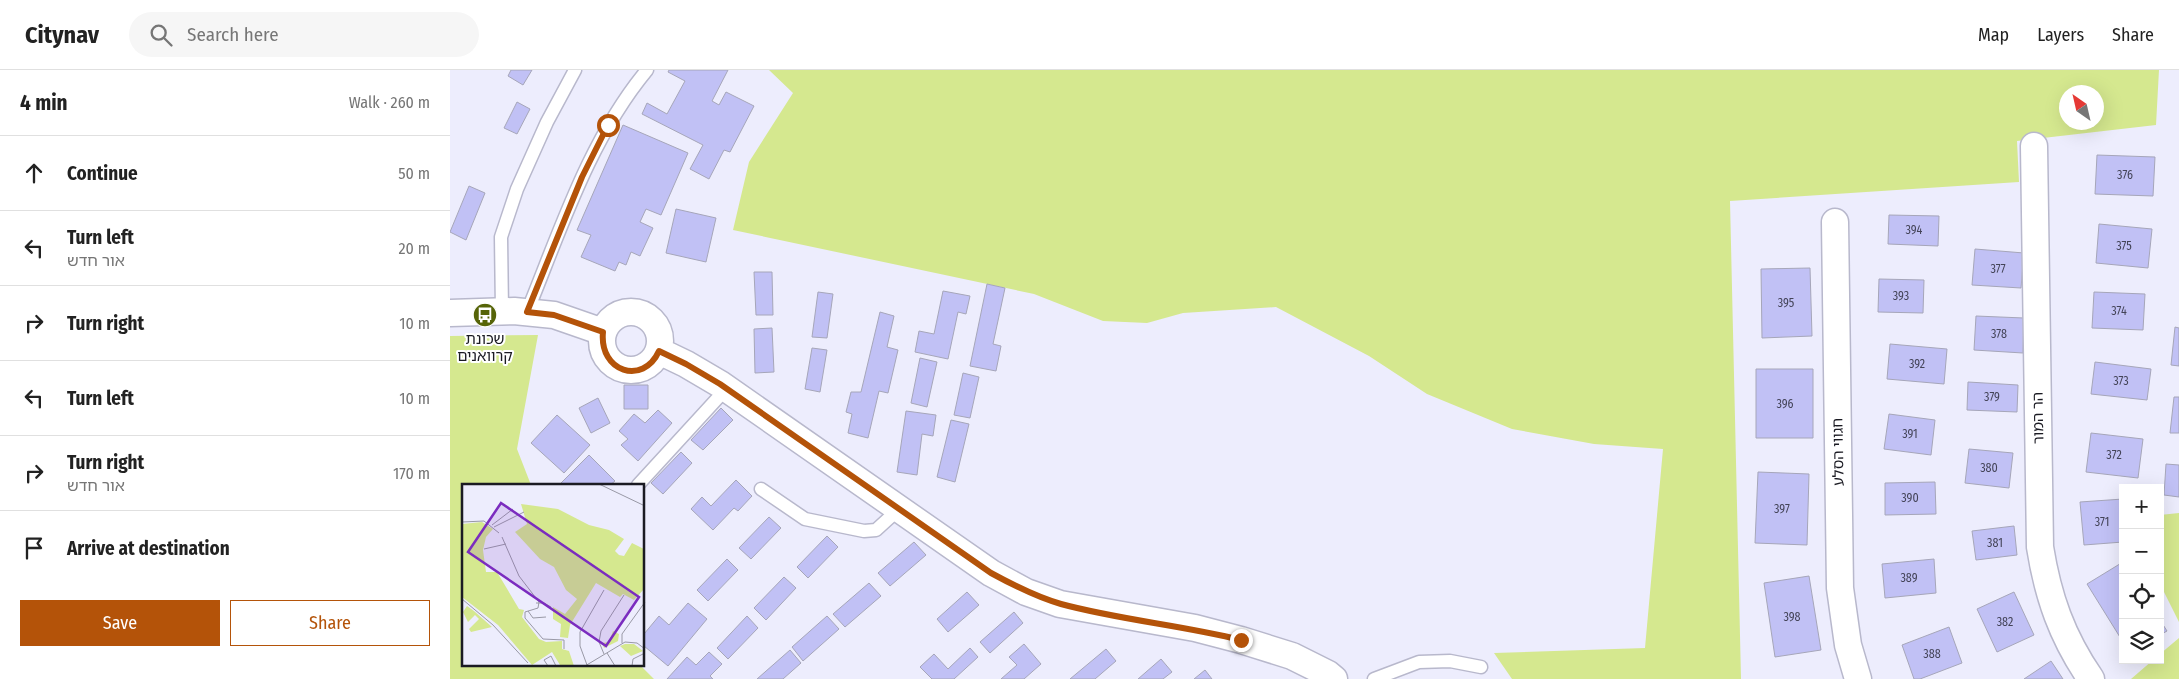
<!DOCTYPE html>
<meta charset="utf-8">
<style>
:root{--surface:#fff;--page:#f6f6f6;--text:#222;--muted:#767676;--line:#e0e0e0;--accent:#b45309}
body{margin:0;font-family:"Fira Sans Condensed","Noto Sans Hebrew",sans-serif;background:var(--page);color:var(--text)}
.controls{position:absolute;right:15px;bottom:15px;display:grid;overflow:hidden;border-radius:0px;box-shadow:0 5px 20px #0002}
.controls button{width:45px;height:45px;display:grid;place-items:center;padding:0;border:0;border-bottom:1px solid var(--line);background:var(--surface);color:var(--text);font:25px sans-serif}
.compass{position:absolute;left:1609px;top:15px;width:45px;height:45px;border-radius:50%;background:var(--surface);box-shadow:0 5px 20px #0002;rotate:326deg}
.stop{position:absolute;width:15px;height:15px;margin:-11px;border:4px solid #b45309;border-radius:50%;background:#fff}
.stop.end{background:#b45309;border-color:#fff;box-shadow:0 1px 5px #0008}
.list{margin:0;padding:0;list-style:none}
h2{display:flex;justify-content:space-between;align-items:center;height:65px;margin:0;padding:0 20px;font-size:21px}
h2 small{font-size:16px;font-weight:400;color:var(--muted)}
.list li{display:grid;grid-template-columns:32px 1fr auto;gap:15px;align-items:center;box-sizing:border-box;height:75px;padding:0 20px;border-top:1px solid var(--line)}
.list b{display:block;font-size:19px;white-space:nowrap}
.list p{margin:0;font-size:16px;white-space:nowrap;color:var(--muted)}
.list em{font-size:16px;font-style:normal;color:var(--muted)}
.actions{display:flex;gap:10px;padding:15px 20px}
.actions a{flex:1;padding:11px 0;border:1px solid var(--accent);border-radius:0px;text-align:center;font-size:18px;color:var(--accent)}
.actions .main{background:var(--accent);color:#fff}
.icon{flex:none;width:28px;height:28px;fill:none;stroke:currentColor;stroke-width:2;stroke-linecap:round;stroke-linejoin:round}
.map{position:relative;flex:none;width:1729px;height:609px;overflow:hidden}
header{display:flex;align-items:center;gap:30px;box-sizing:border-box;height:70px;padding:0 25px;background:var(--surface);border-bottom:1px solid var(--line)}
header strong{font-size:24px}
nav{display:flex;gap:28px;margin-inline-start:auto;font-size:18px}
.search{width:350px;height:45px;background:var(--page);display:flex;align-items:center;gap:12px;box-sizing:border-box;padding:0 18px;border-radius:28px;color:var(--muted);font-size:19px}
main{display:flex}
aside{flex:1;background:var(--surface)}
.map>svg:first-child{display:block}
</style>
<header>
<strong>Citynav</strong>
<div class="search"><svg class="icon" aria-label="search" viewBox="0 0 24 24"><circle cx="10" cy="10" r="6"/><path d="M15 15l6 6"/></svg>Search here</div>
<nav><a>Map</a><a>Layers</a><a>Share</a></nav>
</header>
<main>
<aside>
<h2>4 min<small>Walk · 260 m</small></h2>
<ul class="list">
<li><svg class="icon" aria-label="ahead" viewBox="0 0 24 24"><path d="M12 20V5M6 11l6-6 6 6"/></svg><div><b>Continue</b></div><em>50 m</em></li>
<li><svg class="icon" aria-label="left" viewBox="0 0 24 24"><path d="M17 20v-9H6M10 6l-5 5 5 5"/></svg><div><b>Turn left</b><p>אור חדש</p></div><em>20 m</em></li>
<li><svg class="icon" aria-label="right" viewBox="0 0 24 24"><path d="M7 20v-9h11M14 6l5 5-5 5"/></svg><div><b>Turn right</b></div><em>10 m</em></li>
<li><svg class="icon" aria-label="left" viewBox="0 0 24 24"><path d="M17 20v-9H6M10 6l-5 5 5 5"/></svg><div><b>Turn left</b></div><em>10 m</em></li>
<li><svg class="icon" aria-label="right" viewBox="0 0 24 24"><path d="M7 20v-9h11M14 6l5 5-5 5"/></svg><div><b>Turn right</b><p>אור חדש</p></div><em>170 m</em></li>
<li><svg class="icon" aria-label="arrive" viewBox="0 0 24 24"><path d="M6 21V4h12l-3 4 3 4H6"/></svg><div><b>Arrive at destination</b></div></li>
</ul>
<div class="actions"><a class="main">Save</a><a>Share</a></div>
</aside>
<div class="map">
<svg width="1729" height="609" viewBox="0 0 1729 609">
<rect width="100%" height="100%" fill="#ededfd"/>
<path fill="#d5e88f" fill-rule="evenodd" d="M319,0H1709L1706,55L1567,71L1569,112L1280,131L1291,609H1062L1044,583L1195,578L1213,379L1144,374L1062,359L977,324L919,286L826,237L733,243L697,253L653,251L584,224L283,160L299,92L343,23ZM1616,22H1646V52H1616Z
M88,265L67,379L81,415H14V595H190L204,609H0V266Z
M1729,443V552L1710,514V445Z
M1729,568V609H1681L1703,590H1710V584Z"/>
<path fill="#c1c1f5" stroke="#a6a6b9" d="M61,0H82L73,15L58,6Z
M219,0H278L262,31L269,35L276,22L304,36L280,82L274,80L259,109L240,99L253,75L192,44L197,33L217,44L235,11L218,2Z
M67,32L80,39L67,64L54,58Z
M173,55L238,83L211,145L196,139L190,152L203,158L190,186L181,182L176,195L169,192L165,201L131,187L141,165L127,160Z
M1647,85L1705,87L1703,126L1645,124Z
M19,116L35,123L16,170L0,162Z
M226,139L266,148L256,192L216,183Z
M1439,145L1489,146L1488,176L1438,174Z
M1649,154L1702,159L1698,198L1646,193Z
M1525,179L1574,183L1571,218L1522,215Z
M1360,198L1362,266L1312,268L1311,199Z
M304,202H322L323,245H306Z
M1429,209L1474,210L1473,243L1428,242Z
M537,214L555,218L543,274L551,276L546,301L520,296Z
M493,221L520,226L516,244L508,242L498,289L465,282L469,261L484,264Z
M368,222L383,224L377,268L362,267Z
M1644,222L1695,224L1693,260L1642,258Z
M430,242L444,246L437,277L448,280L438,323L429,321L418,368L398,363L402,344L396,342L401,322H411Z
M1526,246L1574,248L1573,283L1524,280Z
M1725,257L1729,258V296L1721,295Z
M322,258L324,302L305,303L304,259Z
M1440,274L1497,279L1494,314L1437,309Z
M362,278L377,280L370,322L355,319Z
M470,288L487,292L477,337L461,333Z
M1645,292L1701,299L1697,330L1641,324Z
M1306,299H1363V368H1306Z
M513,303L529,307L520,348L504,345Z
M1518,312L1568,315L1567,342L1517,340Z
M174,315H198V339H174Z
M1724,327H1729V363H1720Z
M148,328L160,353L141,363L129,338Z
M271,338L283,350L253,380L241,370Z
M208,340L222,353L188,391L171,375L178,369L169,361L184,344L195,353Z
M456,341L486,345L483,366L472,364L467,405L447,402Z
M1439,344L1485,350L1481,385L1434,379Z
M107,345L140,375L114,403L81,373Z
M501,350L519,354L505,412L487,407Z
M1641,363L1693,369L1688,408L1636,402Z
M1519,379L1563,383L1559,418L1515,413Z
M231,382L242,393L213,424L201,413Z
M139,385L165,411L160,415H109Z
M1716,394L1729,395V427L1714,425Z
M1308,402L1359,404L1357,475L1305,473Z
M286,410L302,426L288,441L284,438L263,460L241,439L252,427L261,436Z
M1485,412L1486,444L1435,445V413Z
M1673,429V472L1634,475L1630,432Z
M319,447L331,458L301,489L289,478Z
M1564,456L1567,485L1526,490L1522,461Z
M377,466L388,477L358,508L347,497Z
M464,472L476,485L440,516L428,503Z
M277,489L288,500L258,531L247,520Z
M1484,489L1486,523L1435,528L1432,494Z
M1673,492V572L1637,514Z
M1359,506L1371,580L1325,587L1314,513Z
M334,507L346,518L316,550L304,538Z
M419,513L431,526L395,557L383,544Z
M517,522L529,535L498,562L487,549Z
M1564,522L1584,565L1547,582L1527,539Z
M238,533L257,549L218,596L194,576V564L209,546L219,555Z
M564,542L573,553L540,583L530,572Z
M297,546L308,558L278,589L267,578Z
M377,546L389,559L353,591L342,577Z
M1710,550L1717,561L1710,565Z
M1499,557L1512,593L1470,609H1464L1452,575Z
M574,574L591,594L574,609H551L567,595L559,587Z
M520,578L528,587L504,609H482L470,597L484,584L498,599Z
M656,579L666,591L645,609H620Z
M340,580L351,593L333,609H307Z
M259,582L272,594L260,606L263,609H217L237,587L246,595Z
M711,589L722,602L713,609H688Z
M1601,591L1613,609H1574Z
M755,600L762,609H744Z"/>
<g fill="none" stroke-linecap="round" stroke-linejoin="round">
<g stroke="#b8b8cc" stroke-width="15">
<path id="service" d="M52,241L51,167L67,119L97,52L125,0
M77,242C111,159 139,70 197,0
M188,415L276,319
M311,419L355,449L414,461L426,460L449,439
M924,609L969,592L1000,591L1031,597"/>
</g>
<g stroke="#b8b8cc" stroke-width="29">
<path id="minor" d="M1584,76L1590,477C1598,527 1612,567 1641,609
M1385,152L1390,518L1398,575L1408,609
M152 271a29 29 0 1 1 58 0a29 29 0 1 1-58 0Z
M0,243L64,241L104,245L153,262
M209,281L236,294L270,314L541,503L576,522L610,534L745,558L791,570L842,586L878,604L884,609"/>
</g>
<use href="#service" stroke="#fff" stroke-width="12"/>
<use href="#minor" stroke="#fff" stroke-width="26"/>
</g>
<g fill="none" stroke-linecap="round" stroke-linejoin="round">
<path stroke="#b45309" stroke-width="6" d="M158,55L132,107L77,242L104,245L153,262C149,302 193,316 209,281L236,294L270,314L541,503C563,515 586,527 611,534C670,550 731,555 791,570"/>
</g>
<defs>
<g id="bus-disc" transform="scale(1.25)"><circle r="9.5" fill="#566408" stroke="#fff"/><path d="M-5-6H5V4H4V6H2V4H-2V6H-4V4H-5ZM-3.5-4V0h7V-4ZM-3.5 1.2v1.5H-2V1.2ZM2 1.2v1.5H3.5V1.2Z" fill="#fff"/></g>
</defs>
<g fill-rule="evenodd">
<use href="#bus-disc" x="35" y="245"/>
</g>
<g text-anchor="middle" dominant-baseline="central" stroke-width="4" stroke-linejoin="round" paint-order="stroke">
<g font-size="12" fill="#444458">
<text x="1675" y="105">376</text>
<text x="1464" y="160">394</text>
<text x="1674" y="176">375</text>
<text x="1548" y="199">377</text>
<text x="1451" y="226">393</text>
<text x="1336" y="233">395</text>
<text x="1669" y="241">374</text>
<text x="1549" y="264">378</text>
<text x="1467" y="294">392</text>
<text x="1671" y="311">373</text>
<text x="1542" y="327">379</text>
<text x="1335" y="334">396</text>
<text x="1460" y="364">391</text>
<text x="1664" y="385">372</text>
<text x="1539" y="398">380</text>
<text x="1460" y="428">390</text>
<text x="1332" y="439">397</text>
<text x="1652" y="452">371</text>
<text x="1545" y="473">381</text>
<text x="1459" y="508">389</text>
<text x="1342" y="547">398</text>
<text x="1555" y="552">382</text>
<text x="1482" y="584">388</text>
</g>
<g font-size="15" fill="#1b1b23" stroke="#fff">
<text x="35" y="269">שכונת<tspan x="35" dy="17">קרוואנים</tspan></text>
</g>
<g font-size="15" fill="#1b1b23" stroke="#fff">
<text transform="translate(1588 348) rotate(-91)">הר המור</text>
<text transform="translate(1388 382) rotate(-91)">חגווי הסלע</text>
</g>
</g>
<g transform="translate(12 414)">
<rect width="182" height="182" fill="#ededfd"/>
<path d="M59,20L96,25L127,41L147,46L162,55L153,67L157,71L162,72L170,59L182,65V105L172,116L161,110L158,113L134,99L108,141L106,154L98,153L99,140L91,135V123L103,130L115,115L104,106L92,83L78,75L53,48L65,40ZM20,38L31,45L24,53L21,66L24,88H35L57,125L62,126L60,133L77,155L84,158L100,157V165L107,167L112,182L98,181L90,168L70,181L36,141L0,113V40ZM5,122L12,127L30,143L9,148L7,145L17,135L13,131L6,138L1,128ZM151,147L157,150L156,157L142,164L140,159L147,158ZM163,160H172L181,167L169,172L158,162Z" fill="#d5e88f"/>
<path fill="none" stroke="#9999a6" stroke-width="1" d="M137,0L183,22M0,38L22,37L37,49M30,41L51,25M32,43L62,28M40,53L57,92L77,118L76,124L63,128V134L81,155L102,156V165M22,65L44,60M0,115L31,141L66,179M74,119H82L89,123M66,127L71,134L84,133M160,159V150L183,118M145,169L153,182M142,170L137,158L139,147L162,111M125,181L118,162V148L142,106M86,182L82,176L89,172L94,182M123,182L163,158L175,159L183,165M170,182L171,175L183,169"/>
<path fill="#7b2cbf" fill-opacity="0.15" stroke="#7b2cbf" stroke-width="2.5" d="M39,19L177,113L144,162L6,68Z"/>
<rect width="182" height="182" fill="none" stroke="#1b1b23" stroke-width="2.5"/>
</g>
</svg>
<div class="controls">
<button>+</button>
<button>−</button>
<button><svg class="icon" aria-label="locate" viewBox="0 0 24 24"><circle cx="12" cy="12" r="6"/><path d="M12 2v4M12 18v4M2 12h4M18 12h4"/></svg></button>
<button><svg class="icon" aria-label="layers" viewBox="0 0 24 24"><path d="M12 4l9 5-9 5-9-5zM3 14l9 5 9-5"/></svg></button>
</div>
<svg class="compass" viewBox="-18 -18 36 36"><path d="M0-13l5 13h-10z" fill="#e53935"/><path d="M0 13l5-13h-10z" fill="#767676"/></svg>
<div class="stop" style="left:158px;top:55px"></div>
<div class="stop end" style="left:791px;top:570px"></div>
</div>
</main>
